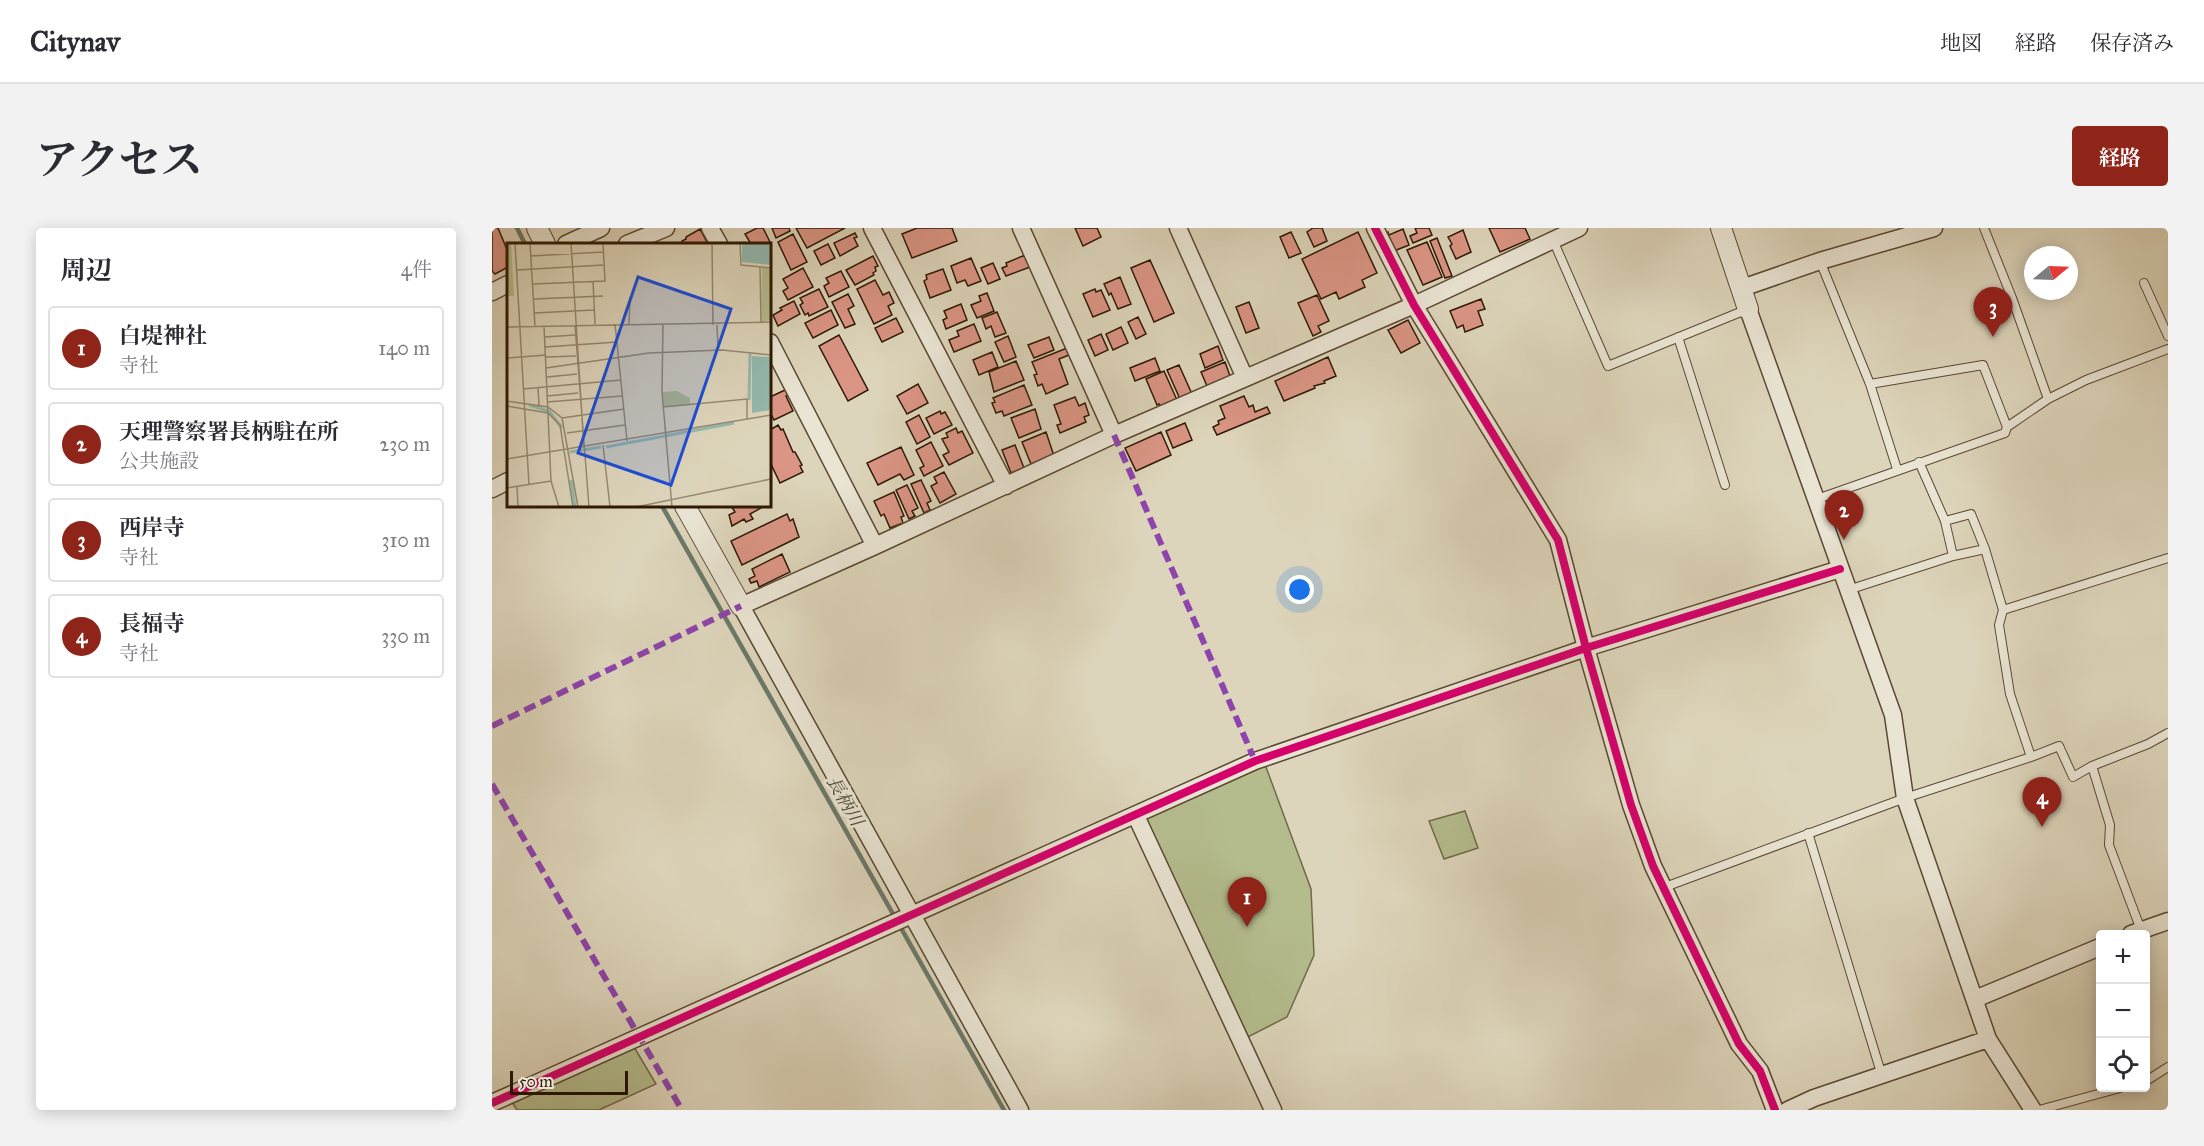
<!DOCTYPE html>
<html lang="ja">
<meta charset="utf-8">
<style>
:root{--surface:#fff;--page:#f2f2f3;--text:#2b2b33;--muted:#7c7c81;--line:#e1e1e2;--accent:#8f2418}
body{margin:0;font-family:"IM FELL Great Primer","Noto Serif JP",serif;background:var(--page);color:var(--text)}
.controls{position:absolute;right:18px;bottom:18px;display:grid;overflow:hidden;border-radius:6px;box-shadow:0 3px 15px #0003}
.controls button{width:54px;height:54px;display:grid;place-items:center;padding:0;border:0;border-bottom:2px solid var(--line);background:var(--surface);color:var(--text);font:30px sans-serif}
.compass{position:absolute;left:1532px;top:18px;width:54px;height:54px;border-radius:50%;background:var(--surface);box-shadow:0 3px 15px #0003;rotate:71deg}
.scale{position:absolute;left:18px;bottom:15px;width:118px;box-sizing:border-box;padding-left:6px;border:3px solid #2e1904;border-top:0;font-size:16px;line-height:21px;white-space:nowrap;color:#2e1904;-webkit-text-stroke:4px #e9e4d3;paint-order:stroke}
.you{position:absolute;left:808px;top:362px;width:21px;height:21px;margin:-15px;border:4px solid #fff;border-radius:50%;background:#1a73e8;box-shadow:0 0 0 9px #1a73e833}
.badge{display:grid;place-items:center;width:39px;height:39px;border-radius:50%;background:var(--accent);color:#fff;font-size:20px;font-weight:700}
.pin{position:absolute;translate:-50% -50px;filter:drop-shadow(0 2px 3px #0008)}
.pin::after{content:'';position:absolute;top:32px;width:21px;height:18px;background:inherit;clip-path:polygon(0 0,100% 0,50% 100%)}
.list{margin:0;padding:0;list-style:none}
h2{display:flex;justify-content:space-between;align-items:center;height:78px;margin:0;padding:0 24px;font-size:26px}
h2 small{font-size:20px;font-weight:400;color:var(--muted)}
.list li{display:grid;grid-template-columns:39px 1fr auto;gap:18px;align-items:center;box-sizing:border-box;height:84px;margin:0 12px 12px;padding:0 12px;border:2px solid var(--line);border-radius:6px}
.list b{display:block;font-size:22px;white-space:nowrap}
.list p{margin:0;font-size:20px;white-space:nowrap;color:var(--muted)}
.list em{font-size:20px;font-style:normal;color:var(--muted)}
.icon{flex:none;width:33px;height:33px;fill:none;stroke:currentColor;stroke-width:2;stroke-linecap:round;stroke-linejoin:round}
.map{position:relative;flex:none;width:1676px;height:882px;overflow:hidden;border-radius:6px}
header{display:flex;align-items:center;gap:36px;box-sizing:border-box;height:84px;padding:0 30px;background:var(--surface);border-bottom:2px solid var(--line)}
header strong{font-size:28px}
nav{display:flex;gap:33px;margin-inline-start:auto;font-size:21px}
.intro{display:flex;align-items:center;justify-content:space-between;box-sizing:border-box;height:144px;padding:0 36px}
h1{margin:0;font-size:42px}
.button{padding:15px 27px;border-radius:6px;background:var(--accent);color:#fff;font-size:21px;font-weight:700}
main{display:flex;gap:36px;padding:0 36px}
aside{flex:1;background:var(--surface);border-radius:6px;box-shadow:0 3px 15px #0003}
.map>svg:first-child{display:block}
</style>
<header>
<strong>Citynav</strong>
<nav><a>地図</a><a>経路</a><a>保存済み</a></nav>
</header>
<div class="intro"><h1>アクセス</h1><a class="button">経路</a></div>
<main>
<aside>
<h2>周辺<small>4件</small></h2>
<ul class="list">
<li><span class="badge">1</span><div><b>白堤神社</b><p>寺社</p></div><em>140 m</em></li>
<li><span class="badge">2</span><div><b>天理警察署長柄駐在所</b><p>公共施設</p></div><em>230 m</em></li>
<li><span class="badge">3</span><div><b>西岸寺</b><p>寺社</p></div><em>310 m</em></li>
<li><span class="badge">4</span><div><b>長福寺</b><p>寺社</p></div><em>330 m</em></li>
</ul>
</aside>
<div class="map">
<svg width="1676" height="882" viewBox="0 0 1676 882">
<rect width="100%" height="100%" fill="#ddd5bb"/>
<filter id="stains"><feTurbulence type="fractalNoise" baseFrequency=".00333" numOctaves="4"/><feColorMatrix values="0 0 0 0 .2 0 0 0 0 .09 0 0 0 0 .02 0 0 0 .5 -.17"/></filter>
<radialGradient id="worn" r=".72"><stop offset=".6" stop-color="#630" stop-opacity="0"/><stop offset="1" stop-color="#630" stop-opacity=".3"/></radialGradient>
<path fill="#b4bc8d" stroke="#716a48" stroke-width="1.5" d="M771,531L819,661L822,727L795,789L748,813L644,588Z
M973,583L986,620L952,631L937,593Z
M142,819L164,856L107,882H25L20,874Z"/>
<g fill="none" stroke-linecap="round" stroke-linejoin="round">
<path stroke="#6b796a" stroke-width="4.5" d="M25,0L33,16
M170,278L512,882"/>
</g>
<path fill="#db9585" stroke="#2e1904" stroke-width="1.5" d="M0,0H6L16,24V39L3,46L0,43Z
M265,0H271L278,14L273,16H259L253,6Z
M280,0H297L298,3L284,10Z
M304,0H353L315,20Z
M425,0H460L465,13L420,30L410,6Z
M583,0H605L609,9L591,18Z
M821,0H830L835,13L822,19L815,4Z
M923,0H937L940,7L921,15L918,8L925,5Z
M997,0H1033L1038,11L1008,24Z
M208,1L216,16H191L190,13L194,11V9Z
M911,1L917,17L902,23L894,5L896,4L897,7Z
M971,2L979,24L964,31L958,18L960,16L956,9Z
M799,4L809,25L797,30L788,9Z
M866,4L885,45L870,52L873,59L847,71L844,64L829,71L810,31Z
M363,5L365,9L362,10L366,18L348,28L342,15Z
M301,6L315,34L299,42L286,14Z
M945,10L960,48L953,50L938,13Z
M935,14L950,49L931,57L915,22Z
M336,16L343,30L329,37L322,23Z
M533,27L538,39L514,48L510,40L515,38L514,35Z
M381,28L386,38L383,39L384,43L381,45L382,47L363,57L354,42Z
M479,30L489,53L476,58L473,52L465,55L459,38Z
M658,32L682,85L662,94L639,40Z
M501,35L508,51L496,56L489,40Z
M311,40L321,59L296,72L291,63L296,60L291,51Z
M451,41L459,62L438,70L432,53L435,51L434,47Z
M349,43L357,59L337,69L332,58L337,55L334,50Z
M628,49L639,76L626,81L619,65L617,67L612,56Z
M383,52L391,67L397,64L402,75L396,78L400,87L382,96L365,61Z
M327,61L336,79L317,88L316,85L313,87L308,77L311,75L308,70Z
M603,61L604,64L609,62L618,82L601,89L591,66Z
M495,65L502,83L485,90L479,77L489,73L487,68Z
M356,66L362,78L356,81L363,96L353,100L340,74Z
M825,67L837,93L826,98L829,104L821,108L806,75Z
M989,71L993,81L986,83L991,97L973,104L971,97L965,100L958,83Z
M302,73L308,86L286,98L281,87L290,82L288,80Z
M757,74L767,100L754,105L744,79Z
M469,76L475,92L454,101L451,92L455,90L452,83Z
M339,82L346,97L321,110L313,95Z
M505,84L514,105L503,109L499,98L494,101L490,90Z
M646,89L654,106L644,111L636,94Z
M404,90L411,104L390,114L383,100Z
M916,92L928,115L909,125L896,102Z
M482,96L489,113L462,124L457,112L467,108L465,103Z
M629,99L636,115L621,122L614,106Z
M609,106L616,122L603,128L596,112Z
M347,107L376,162L356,173L327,118Z
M516,108L524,129L512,134L503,114Z
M557,109L562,122L542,130L536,117Z
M726,118L731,132L713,140L708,126Z
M575,120L577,127L567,131L576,156L554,166L550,156L546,158L542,147L545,146L540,134Z
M500,124L506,139L487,147L481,132Z
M836,129L844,148L832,153L833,155L822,158L823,160L792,173L783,153Z
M663,130L668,143L643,153L638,140Z
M524,133L532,152L502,164L497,144Z
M733,134L738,148L715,158L709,144Z
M687,137L700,166L688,171L675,142Z
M672,143L685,172L669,179L667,176L665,177L654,151Z
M426,156L436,175L415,186L405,168Z
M532,157L540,177L512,188L510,183L504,185L500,175L503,174L501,170Z
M293,162L296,167L294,168L301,183L282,192L278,184V169Z
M752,168L757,179L761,177L763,184L775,179L778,185L725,207L721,199L727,196L726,193L733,190L728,178Z
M583,169L587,178L593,175L597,187L592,189L594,194L568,205L565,197L569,196L562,177Z
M543,181L549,201L527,210L519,190Z
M448,183L449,186L453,184L460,197L442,206L434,190Z
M427,187L438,209L425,216L414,194Z
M693,195L700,212L681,220L674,203Z
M286,197L289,202L291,201L301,224H303L310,237L308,238L311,244L288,255L278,234V202Z
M464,200L466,205L470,203L481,225L457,237L451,227L457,224L450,211L456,209L454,205Z
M554,204L562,228L539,236L530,214Z
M669,204L679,227L644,243L633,220Z
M439,214L451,238L432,248L428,240L432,238L424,222Z
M523,217L532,240L519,245L510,222Z
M409,219L422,247L412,252L408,246L386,257L375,235Z
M452,244L464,266L448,275L439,258L445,255L442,249Z
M429,252L439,273L435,275L438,282L432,285L419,256Z
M415,257L426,280L420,283L423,288L417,291L404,262Z
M402,264L412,288L409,289L411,295L398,300L392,286L389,288L382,273Z
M239,278H268L269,280L258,286L261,291L254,294L252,291L240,298L237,287L243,284Z
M295,286L298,293L301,291L307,309L250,337L239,313Z
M290,326L298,344L267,359L265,353L259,355L257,351L263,348L260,341Z"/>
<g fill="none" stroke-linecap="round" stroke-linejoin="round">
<g stroke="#5a4832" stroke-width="10">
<path id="service" d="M1061,12L1116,138L1256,81
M1328,33L1378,156L1405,241
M1652,55L1676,108
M1186,109L1233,257
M1378,156L1491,137L1515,199
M1556,171L1594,152L1676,121
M1325,271L1513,205L1515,199L1556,171L1520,70L1492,0
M1453,293L1461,328
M1493,321L1511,382L1507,397L1518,466L1539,529L1567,518L1581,549L1600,538L1618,597L1617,617L1649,702
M1356,362L1461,328L1493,321L1479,286L1453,293L1427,234
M1511,382L1676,330
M1600,538L1656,516L1676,505
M1316,605L1390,848
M1173,659L1413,570L1539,529
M1654,853L1676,839
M1547,882L1628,860"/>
</g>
<g stroke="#5a4832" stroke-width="19">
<path id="minor" d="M218,0L227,16
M380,0L514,258
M529,0L622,207
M686,0L753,150
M883,0L922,77L1066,312L1094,420L1139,577L1161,638L1247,816L1268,843L1283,882
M74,16L109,0
M135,16L174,0
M1250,60L1328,33L1442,0
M0,64L16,56
M1256,81L1401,487L1413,570L1496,811L1541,882
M278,114L383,318
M0,261L16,253
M644,588L781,882
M1639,706L1676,693
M1483,771L1608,719
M0,875L763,533L1094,420L1348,341
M528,882L249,378L383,318L622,207L922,77L1087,0
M1296,882L1322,870L1496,811"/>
</g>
<g stroke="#5a4832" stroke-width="22">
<path id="tertiary" d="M45,0L53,16
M1229,0L1256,81
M193,278L249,378"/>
</g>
<use href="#service" stroke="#e9e4d3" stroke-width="8"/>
<use href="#minor" stroke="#e9e4d3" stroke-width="16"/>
<use href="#tertiary" stroke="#e9e4d3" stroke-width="20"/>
<path stroke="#8e44ad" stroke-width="6" stroke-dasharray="12 6" stroke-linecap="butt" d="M622,207L763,533
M0,498L249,378
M0,556L190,882"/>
<g stroke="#e9e4d3" stroke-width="11">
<path id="cycleway" d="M883,0L922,77L1066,312L1094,420L1139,577L1161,638L1247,816L1268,843L1283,882
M0,875L763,533L1094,420L1348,341"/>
</g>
<use href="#cycleway" stroke="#d6006c" stroke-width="8"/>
</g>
<g text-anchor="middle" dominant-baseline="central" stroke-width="6" stroke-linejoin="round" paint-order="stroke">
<g font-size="18" font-style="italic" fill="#4c4937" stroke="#e9e4d3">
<text transform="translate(353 573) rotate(60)">長柄川</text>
</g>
</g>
<g transform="translate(15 15)">
<rect width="264" height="264" fill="#ddd5bb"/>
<path d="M0,0H4L7,53H0ZM255,25H264V77L254,79ZM170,148L183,155V161L156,164L155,149Z" fill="#b4bc8d"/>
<path d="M235,0H264V22L235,19ZM245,113L264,114V167L245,170Z" fill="#93b9ae"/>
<path fill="none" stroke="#93b9ae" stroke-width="3" d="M242,157L243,111M22,162L42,168L55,185M99,204L227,180M63,209L94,204M64,237L68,264"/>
<path fill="none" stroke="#978a72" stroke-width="1.5" d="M8,0L22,242M23,0L28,83M64,0L77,205M205,0L206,82M233,0L234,22L264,25M24,13L96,9M253,24L254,80M10,27L96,22M86,38L88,81M26,41L98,38L96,0M27,56L96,53M27,70L87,67M108,81L120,198M122,81L123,54M156,81L155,149L165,264M68,82L82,264M210,82L211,107M37,83L44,238L52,264M0,84L264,79M38,94L68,92M38,104L110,99M39,114L69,113M0,115L39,112M39,125L142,110L215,107L264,112M40,134L70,131M31,144L32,162M16,146L114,137M40,153L71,150M0,158L41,164L55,175L71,264M40,159L115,153M0,163L41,170L53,182L66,264M156,164L240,156V176M55,175L117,166M60,190L118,182M96,202L103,264M0,216L264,172M10,243L11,264M0,245L44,238M129,264L264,236"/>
<path fill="#1d4ed8" fill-opacity="0.15" stroke="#1d4ed8" stroke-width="3" d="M131,34L224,66L164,242L71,210Z"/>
<rect width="264" height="264" fill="none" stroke="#2e1904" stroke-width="3"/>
</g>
<rect width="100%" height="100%" filter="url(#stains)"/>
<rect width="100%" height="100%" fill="url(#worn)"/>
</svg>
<div class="controls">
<button>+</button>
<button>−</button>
<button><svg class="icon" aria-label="locate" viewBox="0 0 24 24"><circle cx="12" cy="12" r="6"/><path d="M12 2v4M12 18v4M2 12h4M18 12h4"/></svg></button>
</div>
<svg class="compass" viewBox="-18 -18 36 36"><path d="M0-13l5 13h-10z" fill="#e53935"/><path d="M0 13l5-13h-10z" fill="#7c7c81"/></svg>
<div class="scale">50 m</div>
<div class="you"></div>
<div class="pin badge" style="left:755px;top:699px">1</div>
<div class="pin badge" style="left:1352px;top:312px">2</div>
<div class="pin badge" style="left:1501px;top:109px">3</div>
<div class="pin badge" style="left:1550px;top:599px">4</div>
</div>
</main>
